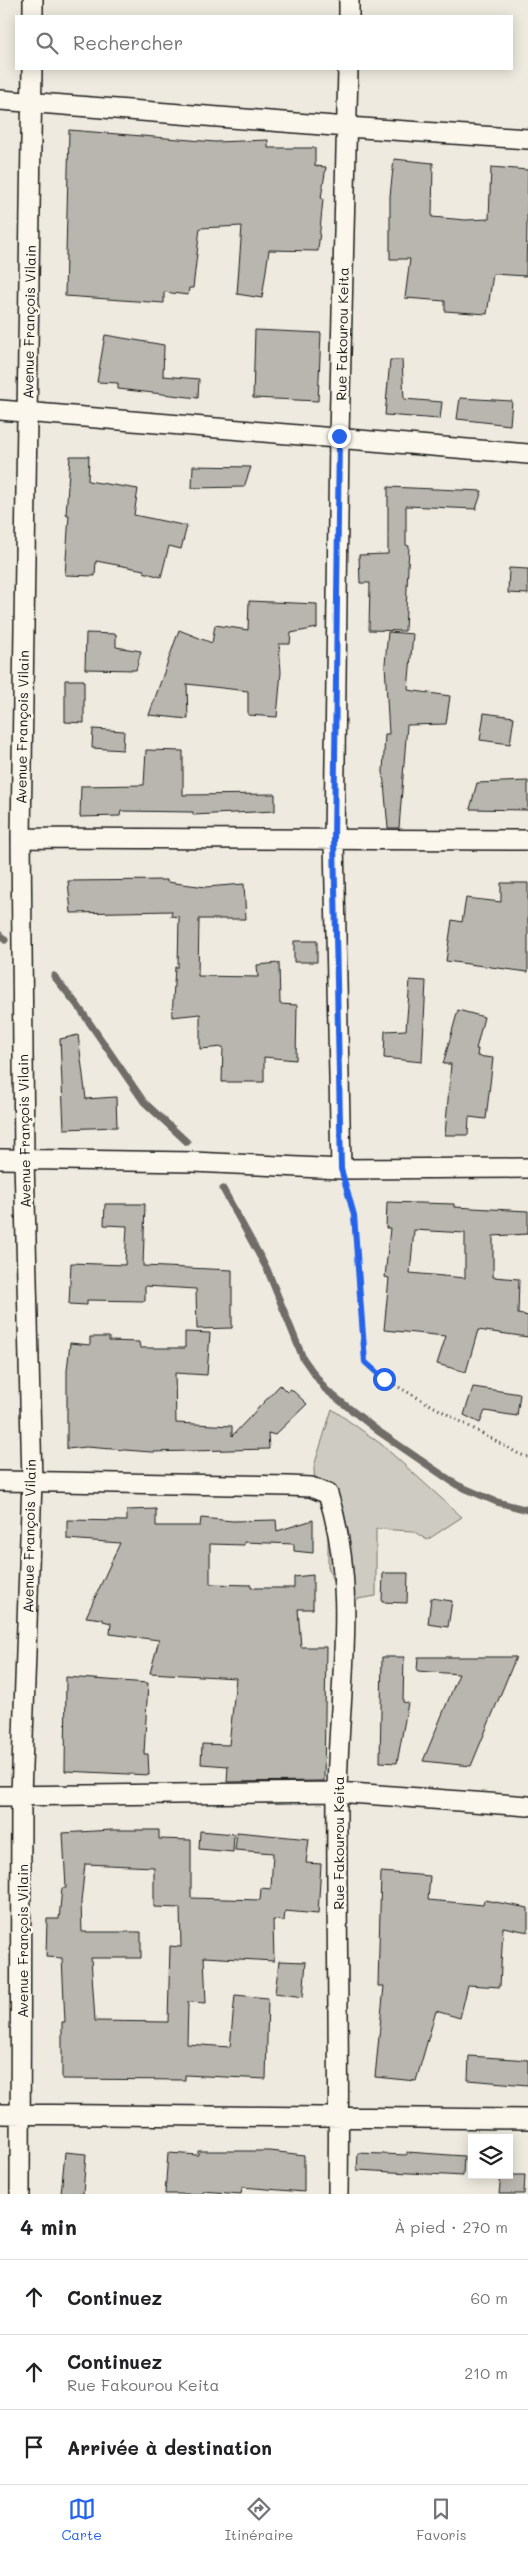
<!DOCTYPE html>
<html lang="fr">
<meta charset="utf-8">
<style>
:root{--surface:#fff;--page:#f2f2f2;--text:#202124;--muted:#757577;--line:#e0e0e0;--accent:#2563eb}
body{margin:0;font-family:Mali,sans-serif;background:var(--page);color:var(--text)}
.controls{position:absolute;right:15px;bottom:15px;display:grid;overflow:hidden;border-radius:0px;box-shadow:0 2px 12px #0003}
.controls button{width:45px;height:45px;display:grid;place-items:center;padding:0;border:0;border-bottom:1px solid var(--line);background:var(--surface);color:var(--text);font:25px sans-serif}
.stop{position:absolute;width:15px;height:15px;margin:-11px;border:4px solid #2563eb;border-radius:50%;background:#fff}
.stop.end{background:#2563eb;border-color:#fff;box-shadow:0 1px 5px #0008}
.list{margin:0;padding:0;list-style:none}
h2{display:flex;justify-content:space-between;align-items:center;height:65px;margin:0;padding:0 20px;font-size:21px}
h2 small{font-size:16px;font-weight:400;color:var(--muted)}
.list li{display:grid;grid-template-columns:32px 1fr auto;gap:15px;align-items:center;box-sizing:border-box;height:75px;padding:0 20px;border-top:1px solid var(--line)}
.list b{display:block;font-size:19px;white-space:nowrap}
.list p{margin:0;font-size:16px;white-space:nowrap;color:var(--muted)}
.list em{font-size:16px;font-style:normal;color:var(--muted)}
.icon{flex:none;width:28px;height:28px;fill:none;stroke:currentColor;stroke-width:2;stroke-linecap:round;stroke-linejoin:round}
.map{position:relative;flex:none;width:528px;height:2194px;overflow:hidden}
.search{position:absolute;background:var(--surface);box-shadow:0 2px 12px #0003;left:15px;right:15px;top:15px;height:55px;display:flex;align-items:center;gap:12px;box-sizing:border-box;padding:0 18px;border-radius:0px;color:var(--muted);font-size:19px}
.sheet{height:290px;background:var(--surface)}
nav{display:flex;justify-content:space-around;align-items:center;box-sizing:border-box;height:70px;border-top:1px solid var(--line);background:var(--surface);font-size:14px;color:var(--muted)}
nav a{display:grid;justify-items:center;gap:2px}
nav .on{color:var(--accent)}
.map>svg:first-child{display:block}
</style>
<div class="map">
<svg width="528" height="2194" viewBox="0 0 528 2194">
<rect width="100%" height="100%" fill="#eeeadf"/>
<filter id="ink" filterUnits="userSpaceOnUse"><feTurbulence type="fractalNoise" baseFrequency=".02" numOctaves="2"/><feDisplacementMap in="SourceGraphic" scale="10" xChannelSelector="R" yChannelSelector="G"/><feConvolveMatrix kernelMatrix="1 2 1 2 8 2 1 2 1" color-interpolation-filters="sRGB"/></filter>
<g filter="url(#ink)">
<path fill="#ceccc2" stroke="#75746f" d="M332,1409L381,1444L462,1517L427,1540L413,1531L376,1529V1596L339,1602L328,1566V1517L315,1492L314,1466Z"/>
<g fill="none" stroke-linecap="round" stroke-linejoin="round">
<path stroke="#6f6d69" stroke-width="7" d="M0,935L5,940
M54,976L78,1006L144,1102L187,1142
M223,1189L267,1269L303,1358L325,1389L378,1431L457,1485L497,1502L528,1510"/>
</g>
<path fill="#b9b6af" stroke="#1c1c1c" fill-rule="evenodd" d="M69,130L215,142L268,140V148H315V166L326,167L321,198L323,199L318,251L269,250L262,298L237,294L242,226L200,228L193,288H189L188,295L164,292V303L65,296Z
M394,159L433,163L432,217L465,220L489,219L491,167L528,170L526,276L493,274L487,314L445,311V301L405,298L410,259H390V196Z
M255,330L321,333L318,401L253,398Z
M105,335L164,345L163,376L199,379L198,398L118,389V383L97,382Z
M390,360H402L404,399L442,402L440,419L385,415Z
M460,398L512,401L510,425L457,419Z
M70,456H89L88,481L138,489L134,515L187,526L181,549L169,546L161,577L143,572L144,570L96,561L95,576L65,575L69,515H66Z
M193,466L251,467L244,487L192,488Z
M388,487L482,491L476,509L406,506V545L409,546L405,631L369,630L370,583H360L359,555L388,554Z
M509,568L528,569V594L508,593Z
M249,601L317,604V628L291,633L290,644H279L281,672L277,717L248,715V691L187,684L188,719L149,715L179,630L212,643L215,625L248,630Z
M388,632L413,634L408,690L450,696L446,724L407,725L399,828H388L383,772L385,734H389L385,664Z
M86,633L116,634V647L141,651L136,670L85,669Z
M65,680H84V723L65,722Z
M484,713L514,717L510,744L480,740Z
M93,729L124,731L123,750L92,748Z
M146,750L183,751V795L275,794V811L193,815V812L121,811L120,816L80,817L81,786L144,785Z
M528,781V810L470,809L477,783Z
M167,880V882L206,887L244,884L246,919H199L198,976L258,977L257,965L279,963L280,1004L297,1005L296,1060L264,1057V1082H222L223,1047L200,1049V1014L172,1017L175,967H178L179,917L171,916L172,911L71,913L68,881Z
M501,883H528V972L446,961L452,920L462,922L466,898L501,902Z
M294,941H317V962H294Z
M410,980L426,981L422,1062L384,1058L385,1031L406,1030Z
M458,1010L484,1017L476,1049H478L477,1056L493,1058L486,1119L469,1117L468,1135H445L451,1064H443Z
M78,1035L86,1099L116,1097L117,1127L64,1129L60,1039Z
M387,1202L454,1204V1207L528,1211V1234L493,1236V1277L519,1279L518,1314L528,1316V1337L478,1330L466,1372L437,1364L446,1336L384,1330L389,1278L385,1277L390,1228H386ZM414,1230L465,1233V1278L410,1273Z
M105,1204H145L143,1266L232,1270V1328L197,1329L196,1289L145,1286V1301L87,1300V1305L69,1304L71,1263L125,1265L127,1226L104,1225Z
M185,1332L210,1333L207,1375L175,1373L176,1423L232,1426V1436L280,1385L287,1392L291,1389L307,1404L275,1435L268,1433L269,1449L151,1452L86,1447L67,1449V1371L70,1343L90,1345V1337H109V1341L139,1342L140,1348H185Z
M473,1387L520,1394L517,1416L485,1411L480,1423L464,1415Z
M156,1509V1526H200L201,1518L233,1521L276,1520L277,1531L313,1520V1553L294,1551V1544L244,1542V1545L210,1544V1584L251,1585V1588H294V1577L313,1575V1609H298L301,1647H326L324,1781L227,1782L228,1766L201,1764L202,1744L229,1745L236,1678L150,1673L159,1640L110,1634L111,1623L103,1621V1619L86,1617L120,1543L67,1539V1520L127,1521V1510Z
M383,1573H408L407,1603L382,1602Z
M431,1598L452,1601L448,1627L428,1624Z
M382,1657H404L403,1702L408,1703L397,1763L380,1762Z
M418,1657H516L471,1766L423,1761L459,1674L417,1671Z
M66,1677L148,1683L144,1754H148L149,1775L65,1771Z
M111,1830H159V1839L191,1840V1898L260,1900L261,1888L271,1889L273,1853L235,1850L237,1832L309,1839L306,1863L321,1864L318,1914L285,1911L284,1921L273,1920L274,1961L204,1957L206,2003L188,2002L187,2044L230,2047L235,1995L268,1998L266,2079L185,2075V2080L62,2079V2022H65L62,1958L46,1957L47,1919H59L62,1888H66L63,1833ZM85,1864L154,1867V1907L180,1908L181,1947L170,1946L168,2022L95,2021L91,1958H141V1932H82L81,1902Z
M200,1831L234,1834L233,1852L199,1849Z
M381,1872L430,1876L428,1900L483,1905L484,1900L528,1908V1932L503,1927L500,1987L468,1985L460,2018L436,2011L416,2081L375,2077L384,1986H378Z
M279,1961L306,1962L303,1997L275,1993Z
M469,2056L528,2060V2085L468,2080Z
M198,2151H270L304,2155V2192L242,2187L241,2194L203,2191V2194H165L168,2153L198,2155Z
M65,2152L86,2154L83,2194H61Z
M407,2152L464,2156L463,2176L357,2170L358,2153L407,2155Z
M501,2175H525L524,2194H499Z"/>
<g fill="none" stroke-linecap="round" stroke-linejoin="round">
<g stroke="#1c1c1c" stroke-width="22">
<path id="street" d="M33,16V0
M349,16V0
M0,100L347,127L528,139
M0,410L528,454
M21,838L528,840
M0,1159L193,1162L341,1169L528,1168
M341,1169L334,841L339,436L348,69
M0,1481L288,1486L311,1487L328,1494C359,1589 338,1695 337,1794C336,1927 340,2061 338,2194
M0,1796L337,1792L528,1806
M0,2114L528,2119
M20,2194L21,1795L32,1481L24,1159L21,838L32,69"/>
</g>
<path stroke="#1c1c1c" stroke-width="3" stroke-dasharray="1 4" stroke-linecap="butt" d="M347,1191L353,1215L365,1362L384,1379L519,1454L528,1457"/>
<use href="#street" stroke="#fbf7ec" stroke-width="19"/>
</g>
</g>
<g fill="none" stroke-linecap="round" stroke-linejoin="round" filter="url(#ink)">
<path stroke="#2563eb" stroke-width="6" d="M339,436L334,841L341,1169L354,1215L365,1362L384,1379"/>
</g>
<g text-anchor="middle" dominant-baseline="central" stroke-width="5" stroke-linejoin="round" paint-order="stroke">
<g font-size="14" fill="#1c1c1c" stroke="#fbf7ec">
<text transform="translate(29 322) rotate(-89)">Avenue François Vilain</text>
<text transform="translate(342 334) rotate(-89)">Rue Fakourou Keita</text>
<text transform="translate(22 727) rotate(-89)">Avenue François Vilain</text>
<text transform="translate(24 1131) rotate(-91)">Avenue François Vilain</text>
<text transform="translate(29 1536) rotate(-89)">Avenue François Vilain</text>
<text transform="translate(338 1843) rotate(-90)">Rue Fakourou Keita</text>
<text transform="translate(22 1941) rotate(-90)">Avenue François Vilain</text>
</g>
</g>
</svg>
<div class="controls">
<button><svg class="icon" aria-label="layers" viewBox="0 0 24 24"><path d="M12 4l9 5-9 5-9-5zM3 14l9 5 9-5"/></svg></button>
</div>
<div class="stop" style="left:384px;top:1379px"></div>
<div class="stop end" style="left:339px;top:436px"></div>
<div class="search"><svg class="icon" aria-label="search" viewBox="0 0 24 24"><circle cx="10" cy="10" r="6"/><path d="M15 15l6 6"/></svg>Rechercher</div>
</div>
<section class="sheet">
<h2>4 min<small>À pied · 270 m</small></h2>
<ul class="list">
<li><svg class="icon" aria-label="ahead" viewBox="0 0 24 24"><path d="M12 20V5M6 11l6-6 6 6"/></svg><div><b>Continuez</b></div><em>60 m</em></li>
<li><svg class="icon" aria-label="ahead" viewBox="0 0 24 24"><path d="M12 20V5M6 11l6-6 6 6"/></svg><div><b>Continuez</b><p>Rue Fakourou Keita</p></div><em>210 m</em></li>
<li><svg class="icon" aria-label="arrive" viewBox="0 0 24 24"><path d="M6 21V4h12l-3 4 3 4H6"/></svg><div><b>Arrivée à destination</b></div></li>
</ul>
</section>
<nav>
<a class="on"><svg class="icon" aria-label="map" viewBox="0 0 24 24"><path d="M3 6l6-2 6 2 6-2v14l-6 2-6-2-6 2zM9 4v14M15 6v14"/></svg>Carte</a>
<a><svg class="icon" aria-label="directions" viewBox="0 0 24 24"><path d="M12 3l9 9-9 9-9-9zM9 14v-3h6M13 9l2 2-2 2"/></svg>Itinéraire</a>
<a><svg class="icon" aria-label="saved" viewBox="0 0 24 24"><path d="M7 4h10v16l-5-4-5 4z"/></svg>Favoris</a>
</nav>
